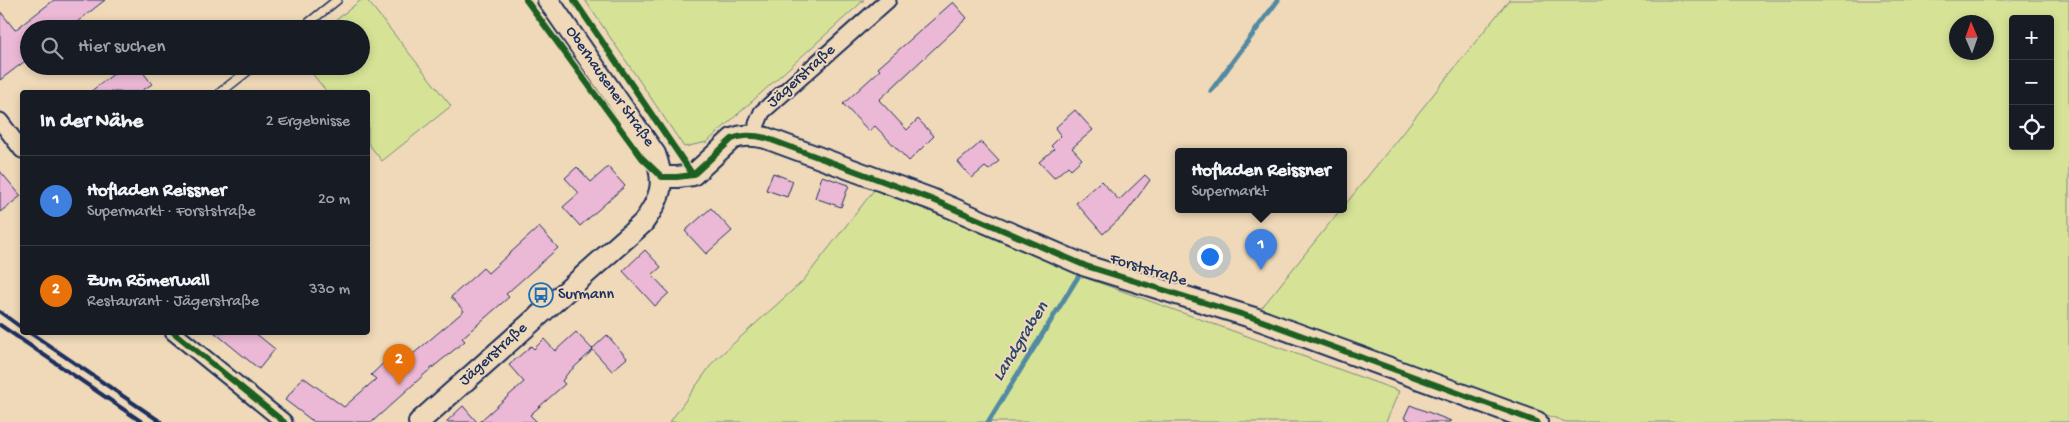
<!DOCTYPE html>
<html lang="de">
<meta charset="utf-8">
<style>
:root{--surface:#171b24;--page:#20242c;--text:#f1f3f6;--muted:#9ea1a6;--line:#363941;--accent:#7c3aed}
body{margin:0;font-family:"Gochi Hand",sans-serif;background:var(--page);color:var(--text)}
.controls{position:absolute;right:15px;top:15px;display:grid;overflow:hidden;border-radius:5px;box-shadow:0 2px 8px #0003}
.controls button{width:45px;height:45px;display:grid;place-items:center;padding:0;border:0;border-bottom:1px solid var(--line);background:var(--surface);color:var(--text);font:25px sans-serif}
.compass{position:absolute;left:1949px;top:15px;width:45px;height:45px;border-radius:50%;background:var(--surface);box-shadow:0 2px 8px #0003;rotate:358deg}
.you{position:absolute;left:1209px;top:256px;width:18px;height:18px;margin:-12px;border:4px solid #fff;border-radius:50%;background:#1a73e8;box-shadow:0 0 0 8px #1a73e833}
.badge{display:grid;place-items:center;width:32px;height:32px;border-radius:50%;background:var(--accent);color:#fff;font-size:16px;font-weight:700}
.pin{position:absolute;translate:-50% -41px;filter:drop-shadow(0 1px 2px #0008)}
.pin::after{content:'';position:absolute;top:26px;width:18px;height:15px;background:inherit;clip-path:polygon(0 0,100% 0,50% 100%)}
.popup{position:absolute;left:1175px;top:148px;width:172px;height:65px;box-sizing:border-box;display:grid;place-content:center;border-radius:5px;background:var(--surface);filter:drop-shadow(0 1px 4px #0005);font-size:16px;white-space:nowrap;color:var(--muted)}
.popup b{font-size:19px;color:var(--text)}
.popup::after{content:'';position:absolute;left:50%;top:100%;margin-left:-10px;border:10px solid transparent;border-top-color:var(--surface)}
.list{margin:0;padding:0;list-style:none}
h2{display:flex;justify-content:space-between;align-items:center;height:65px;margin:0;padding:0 20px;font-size:21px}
h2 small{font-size:16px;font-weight:400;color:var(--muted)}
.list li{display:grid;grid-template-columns:32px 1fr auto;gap:15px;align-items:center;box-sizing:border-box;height:90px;padding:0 20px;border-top:1px solid var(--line)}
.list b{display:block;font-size:19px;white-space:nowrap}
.list p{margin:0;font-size:16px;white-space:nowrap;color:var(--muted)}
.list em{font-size:16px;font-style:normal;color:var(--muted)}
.icon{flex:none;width:28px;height:28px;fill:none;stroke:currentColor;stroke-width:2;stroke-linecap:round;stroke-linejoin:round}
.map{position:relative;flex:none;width:2069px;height:422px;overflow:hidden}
.search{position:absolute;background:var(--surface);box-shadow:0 2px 8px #0003;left:20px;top:20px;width:350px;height:55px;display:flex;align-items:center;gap:12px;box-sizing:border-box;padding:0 18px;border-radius:28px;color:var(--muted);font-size:19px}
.panel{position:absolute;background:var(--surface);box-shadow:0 2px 8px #0003;left:20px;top:90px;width:350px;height:245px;border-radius:5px}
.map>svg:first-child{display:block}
</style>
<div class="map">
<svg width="2069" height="422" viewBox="0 0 2069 422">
<rect width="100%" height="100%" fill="#efd9b8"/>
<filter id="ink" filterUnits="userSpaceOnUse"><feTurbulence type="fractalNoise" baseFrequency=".02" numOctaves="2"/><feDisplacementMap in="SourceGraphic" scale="10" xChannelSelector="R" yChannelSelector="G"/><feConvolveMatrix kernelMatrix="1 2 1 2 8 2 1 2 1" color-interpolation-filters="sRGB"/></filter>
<g filter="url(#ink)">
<path fill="#d6e396" stroke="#78897a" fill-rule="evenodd" d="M361,0H367L451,106L382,161L368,143V92H327L306,66H361V29H325Z
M585,0H864L707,142L684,147Z
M1509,0H2069V422H1566L1260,310L1341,209H1344V206ZM2013,19H2050V146H2013ZM1956,22H1986V52H1956Z
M874,190L1085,271L1086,278L1399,391L1386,422H670L714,361L803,281Z"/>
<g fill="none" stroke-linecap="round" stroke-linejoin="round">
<path stroke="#528aa2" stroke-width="5" d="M1211,91L1278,0
M988,422L1078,277"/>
</g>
<path fill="#ebb8d5" stroke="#1b2f5e" d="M54,0H105L68,29H29V58L0,80V11L15,30Z
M953,2L967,18L879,100L907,130L918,119L934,136L909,161L875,126L869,131L843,104L880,70L878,68Z
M124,66H138L152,84L140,92H90Z
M1075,110L1093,130L1072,148L1082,159L1071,169L1068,166L1054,178L1039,162L1054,149L1051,146L1061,136L1055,128Z
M981,142L999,161L989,170L985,167L972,178L958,162Z
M577,167L591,182L608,167L625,186L580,226L563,207L579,193L565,178Z
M0,171L21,196L0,212Z
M773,173L793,181L787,197L766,190Z
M1145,175L1150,180L1126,213L1103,234L1076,203L1101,181L1119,200Z
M822,176L849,185L841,207L815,198Z
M711,208L732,231L706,254L685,231Z
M539,227L558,248L506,294L509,297L462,338L465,341L427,372L372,422H314L285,400L303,377L344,407L376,379L371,375L391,356L400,365L464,311L451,297L483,268L488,273Z
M645,250L661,267L652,275L669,293L655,306L623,271Z
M214,332H254L275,349L259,369Z
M576,332L593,350L567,374L562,381L565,384L530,415L537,422H479L524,382L509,365L531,346L534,349L544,339L555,351Z
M607,335L627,358L612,371L592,349Z
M1410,405L1451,421V422H1413L1404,418Z
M463,406L477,422H446Z"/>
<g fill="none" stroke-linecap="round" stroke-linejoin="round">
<g stroke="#1b2f5e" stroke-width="11">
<path id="lane" d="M301,29L337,0
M221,92L254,66"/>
</g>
<g stroke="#1b2f5e" stroke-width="19">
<path id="street" d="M0,121L22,150
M756,135L757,124L762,112L888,0
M173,332L284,422"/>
</g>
<g stroke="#1b2f5e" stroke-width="24">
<path id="secondary" d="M662,177H677L693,175L732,139C743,134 754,135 766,138L931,199L1086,266L1254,318L1537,422
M419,422L643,223C661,198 666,184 655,154L548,0"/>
</g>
<use href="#lane" stroke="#efd9b8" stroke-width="8"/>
<use href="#street" stroke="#efd9b8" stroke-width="15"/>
<use href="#secondary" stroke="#efd9b8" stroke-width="20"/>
<path stroke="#1b2f5e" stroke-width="4" d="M0,312L22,328
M0,325L142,422
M29,332L161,422"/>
<g stroke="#efd9b8" stroke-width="9">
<path id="cycleway" d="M526,0L642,158L662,177H677L693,175L732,139C743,134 754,135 766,138L931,199L1086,266L1254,318L1537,422
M574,0L693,175
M173,332L284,422"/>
</g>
<use href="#cycleway" stroke="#1b5e20" stroke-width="6"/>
</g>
</g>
<defs>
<g id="bus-ring" transform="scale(1.25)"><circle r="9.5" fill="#efd9b8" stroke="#1f6fb2" stroke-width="1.5"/><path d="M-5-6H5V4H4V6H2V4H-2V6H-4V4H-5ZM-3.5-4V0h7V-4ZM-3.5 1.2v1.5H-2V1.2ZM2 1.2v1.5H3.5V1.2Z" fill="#1f6fb2"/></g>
</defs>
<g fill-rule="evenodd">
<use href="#bus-ring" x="541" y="295"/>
</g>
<g text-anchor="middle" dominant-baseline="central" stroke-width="4" stroke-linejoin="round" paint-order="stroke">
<g font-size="16" fill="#1b2f5e" stroke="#efd9b8">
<text transform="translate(802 77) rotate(-42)">Jägerstraße</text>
<text transform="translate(609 87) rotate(55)">Oberhausener Straße</text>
<text transform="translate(1148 271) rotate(17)">Forststraße</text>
<text transform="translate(494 355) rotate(-42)">Jägerstraße</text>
</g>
<g font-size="16" fill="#1b2f5e" stroke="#efd9b8" text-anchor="start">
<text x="558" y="295">Surmann</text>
</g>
<g font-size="18" font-style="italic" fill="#29466f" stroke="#efd9b8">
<text transform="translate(1021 342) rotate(-58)">Landgraben</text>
</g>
</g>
</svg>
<div class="controls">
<button>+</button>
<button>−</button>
<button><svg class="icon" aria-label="locate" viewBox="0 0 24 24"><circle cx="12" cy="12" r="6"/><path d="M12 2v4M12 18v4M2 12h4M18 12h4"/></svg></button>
</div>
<svg class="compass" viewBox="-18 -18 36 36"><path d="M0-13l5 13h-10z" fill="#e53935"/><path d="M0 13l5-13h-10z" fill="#9ea1a6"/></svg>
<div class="you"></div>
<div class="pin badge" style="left:1261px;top:270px;background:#3f7fe0">1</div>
<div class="popup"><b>Hofladen Reissner</b>Supermarkt</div>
<div class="pin badge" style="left:399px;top:385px;background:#e8710a">2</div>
<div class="search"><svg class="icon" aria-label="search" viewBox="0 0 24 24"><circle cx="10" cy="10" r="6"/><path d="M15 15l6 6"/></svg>Hier suchen</div>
<section class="panel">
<h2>In der Nähe<small>2 Ergebnisse</small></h2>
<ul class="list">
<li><span class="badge" style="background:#3f7fe0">1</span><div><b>Hofladen Reissner</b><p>Supermarkt · Forststraße</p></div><em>20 m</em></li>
<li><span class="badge" style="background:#e8710a">2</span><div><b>Zum Römerwall</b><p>Restaurant · Jägerstraße</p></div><em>330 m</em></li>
</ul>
</section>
</div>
